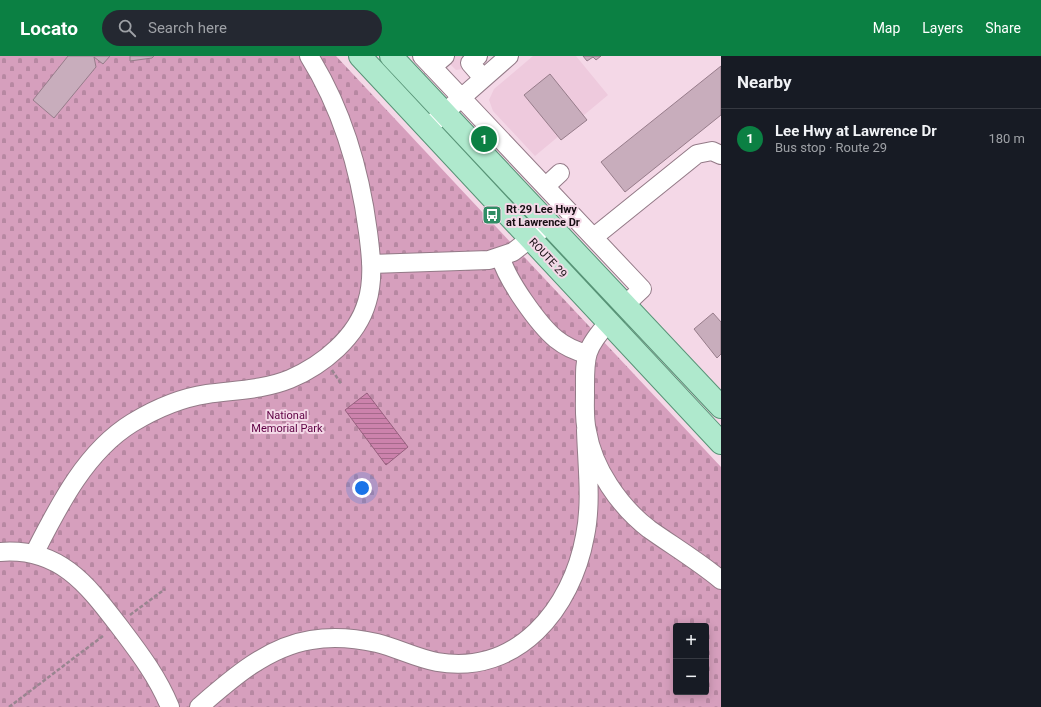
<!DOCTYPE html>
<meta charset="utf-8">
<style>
:root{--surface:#171b24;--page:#242831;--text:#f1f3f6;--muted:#9ea1a6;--line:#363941;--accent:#0b8043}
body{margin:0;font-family:Roboto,sans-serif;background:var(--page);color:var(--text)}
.controls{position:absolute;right:12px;bottom:12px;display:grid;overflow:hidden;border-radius:4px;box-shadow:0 2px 10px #0003}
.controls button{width:36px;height:36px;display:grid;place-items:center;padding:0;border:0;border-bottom:1px solid var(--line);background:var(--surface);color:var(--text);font:20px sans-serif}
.you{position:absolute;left:362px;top:432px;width:14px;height:14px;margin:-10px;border:3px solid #fff;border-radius:50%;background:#1a73e8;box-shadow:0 0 0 6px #1a73e833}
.badge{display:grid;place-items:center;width:26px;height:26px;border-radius:50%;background:var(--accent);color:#fff;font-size:13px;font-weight:700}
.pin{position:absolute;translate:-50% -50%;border:2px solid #fff;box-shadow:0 1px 4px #0006}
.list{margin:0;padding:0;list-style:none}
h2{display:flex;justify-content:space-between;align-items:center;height:52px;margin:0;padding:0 16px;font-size:17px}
h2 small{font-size:13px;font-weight:400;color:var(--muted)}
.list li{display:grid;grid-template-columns:26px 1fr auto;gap:12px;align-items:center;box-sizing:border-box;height:60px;padding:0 16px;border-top:1px solid var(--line)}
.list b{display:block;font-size:15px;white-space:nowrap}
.list p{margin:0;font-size:13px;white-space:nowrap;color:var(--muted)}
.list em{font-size:13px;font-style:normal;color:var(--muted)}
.icon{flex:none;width:22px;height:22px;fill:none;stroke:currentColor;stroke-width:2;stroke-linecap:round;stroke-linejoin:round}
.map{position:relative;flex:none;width:721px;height:651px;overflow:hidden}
header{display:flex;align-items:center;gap:24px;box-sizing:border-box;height:56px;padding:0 20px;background:var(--accent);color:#fff}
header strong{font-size:19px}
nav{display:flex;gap:22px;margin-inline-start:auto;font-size:14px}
.search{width:280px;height:36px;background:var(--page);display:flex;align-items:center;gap:10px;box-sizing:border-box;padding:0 14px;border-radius:22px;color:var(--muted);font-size:15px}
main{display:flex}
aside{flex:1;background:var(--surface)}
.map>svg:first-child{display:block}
</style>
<header>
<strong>Locato</strong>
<div class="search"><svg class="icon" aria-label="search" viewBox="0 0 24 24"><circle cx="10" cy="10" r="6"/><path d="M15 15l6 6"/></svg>Search here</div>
<nav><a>Map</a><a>Layers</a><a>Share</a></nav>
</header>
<main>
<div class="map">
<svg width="721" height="651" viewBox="0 0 721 651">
<defs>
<pattern id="cemetery-stones" width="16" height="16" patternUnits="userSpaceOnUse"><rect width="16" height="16" fill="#d69fbd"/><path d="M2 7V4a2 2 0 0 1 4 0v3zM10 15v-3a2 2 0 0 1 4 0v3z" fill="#b788a2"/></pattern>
<pattern id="water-rules" width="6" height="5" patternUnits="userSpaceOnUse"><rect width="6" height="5" fill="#cc82ac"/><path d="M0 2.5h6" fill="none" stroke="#a5698b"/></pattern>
</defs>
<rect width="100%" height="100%" fill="#f4d8e7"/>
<path fill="#eecadd" d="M442,0H484L470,12L456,14Z
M533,0H576L608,39L535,100L493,55L489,44L494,33Z"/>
<path fill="url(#cemetery-stones)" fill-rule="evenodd" d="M0,0H336L721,411V651H0ZM676,570H706V636H676Z"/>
<path fill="url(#water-rules)" stroke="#965f7e" d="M367,337L408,391L386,409L345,354Z"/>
<path fill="#c8adbc" stroke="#967c8a" d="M68,0H110L103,8L94,1L96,11L54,62L33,44Z
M130,0H154L152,2L130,5Z
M583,0H601L596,4L593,1L587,5Z
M721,10V59L625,136L601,106Z
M550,18L587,64L561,84L524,39Z
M713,257L721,266V298L717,302L694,273Z"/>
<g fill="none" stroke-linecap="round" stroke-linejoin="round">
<g stroke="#937a87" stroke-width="20">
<path id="minor" d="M422,0L642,233L625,249
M478,0L470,7L483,22
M432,11L445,0
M427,72L509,0
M546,130L560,117
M594,181L697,98L712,95L721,99
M501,202C507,224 538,268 556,283C566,291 575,295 587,298
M371,208L489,204L513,196L541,174
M609,266C583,294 585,302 585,338C585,350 584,363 587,375C593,412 619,450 649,473C673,490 698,505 721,524
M0,496C61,491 89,531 122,574C141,599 158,622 170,651
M34,498C58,451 85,396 132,367C155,353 180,342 207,338C235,334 263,334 290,323C323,309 357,281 367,246C374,223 371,199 368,176C360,114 342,53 309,0
M199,651C231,623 267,591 311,584C333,580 355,582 377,587C397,592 416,602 437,606C518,620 572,552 585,480C592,446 587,409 586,374"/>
</g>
<g stroke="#579376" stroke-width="24">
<path id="major" d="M360,0L721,387
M391,0L721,351"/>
</g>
<path stroke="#998590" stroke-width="2.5" stroke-dasharray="4 2" stroke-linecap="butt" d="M332,314L342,329
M130,559L165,533
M9,651L103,580"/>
<use href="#minor" stroke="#fff" stroke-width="18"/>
<use href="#major" stroke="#afe9cd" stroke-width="22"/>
</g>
<defs>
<g id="bus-square" transform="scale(1)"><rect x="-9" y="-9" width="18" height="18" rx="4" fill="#308d65" stroke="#f4d8e7"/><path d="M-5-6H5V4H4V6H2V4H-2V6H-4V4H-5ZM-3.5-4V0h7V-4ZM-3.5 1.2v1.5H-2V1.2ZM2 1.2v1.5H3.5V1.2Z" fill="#fff"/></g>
</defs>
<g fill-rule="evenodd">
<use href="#bus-square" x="492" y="159"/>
</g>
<g text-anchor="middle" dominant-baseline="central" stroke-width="4" stroke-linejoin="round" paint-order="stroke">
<g font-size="11" font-weight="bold" fill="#170e13" stroke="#f4d8e7" text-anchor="start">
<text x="506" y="153">Rt 29 Lee Hwy<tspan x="506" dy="13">at Lawrence Dr</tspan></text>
</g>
<g font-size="11" fill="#170e13" stroke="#f4d8e7">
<text transform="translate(548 202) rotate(47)">ROUTE 29</text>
</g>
<g font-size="11" fill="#5f0244" stroke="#f4d8e7">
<text x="287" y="359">National<tspan x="287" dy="13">Memorial Park</tspan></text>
</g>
</g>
</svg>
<div class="controls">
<button>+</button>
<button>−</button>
</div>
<div class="you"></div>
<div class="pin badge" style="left:484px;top:83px">1</div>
</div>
<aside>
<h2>Nearby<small></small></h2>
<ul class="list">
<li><span class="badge">1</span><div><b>Lee Hwy at Lawrence Dr</b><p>Bus stop · Route 29</p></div><em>180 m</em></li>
</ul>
</aside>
</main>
